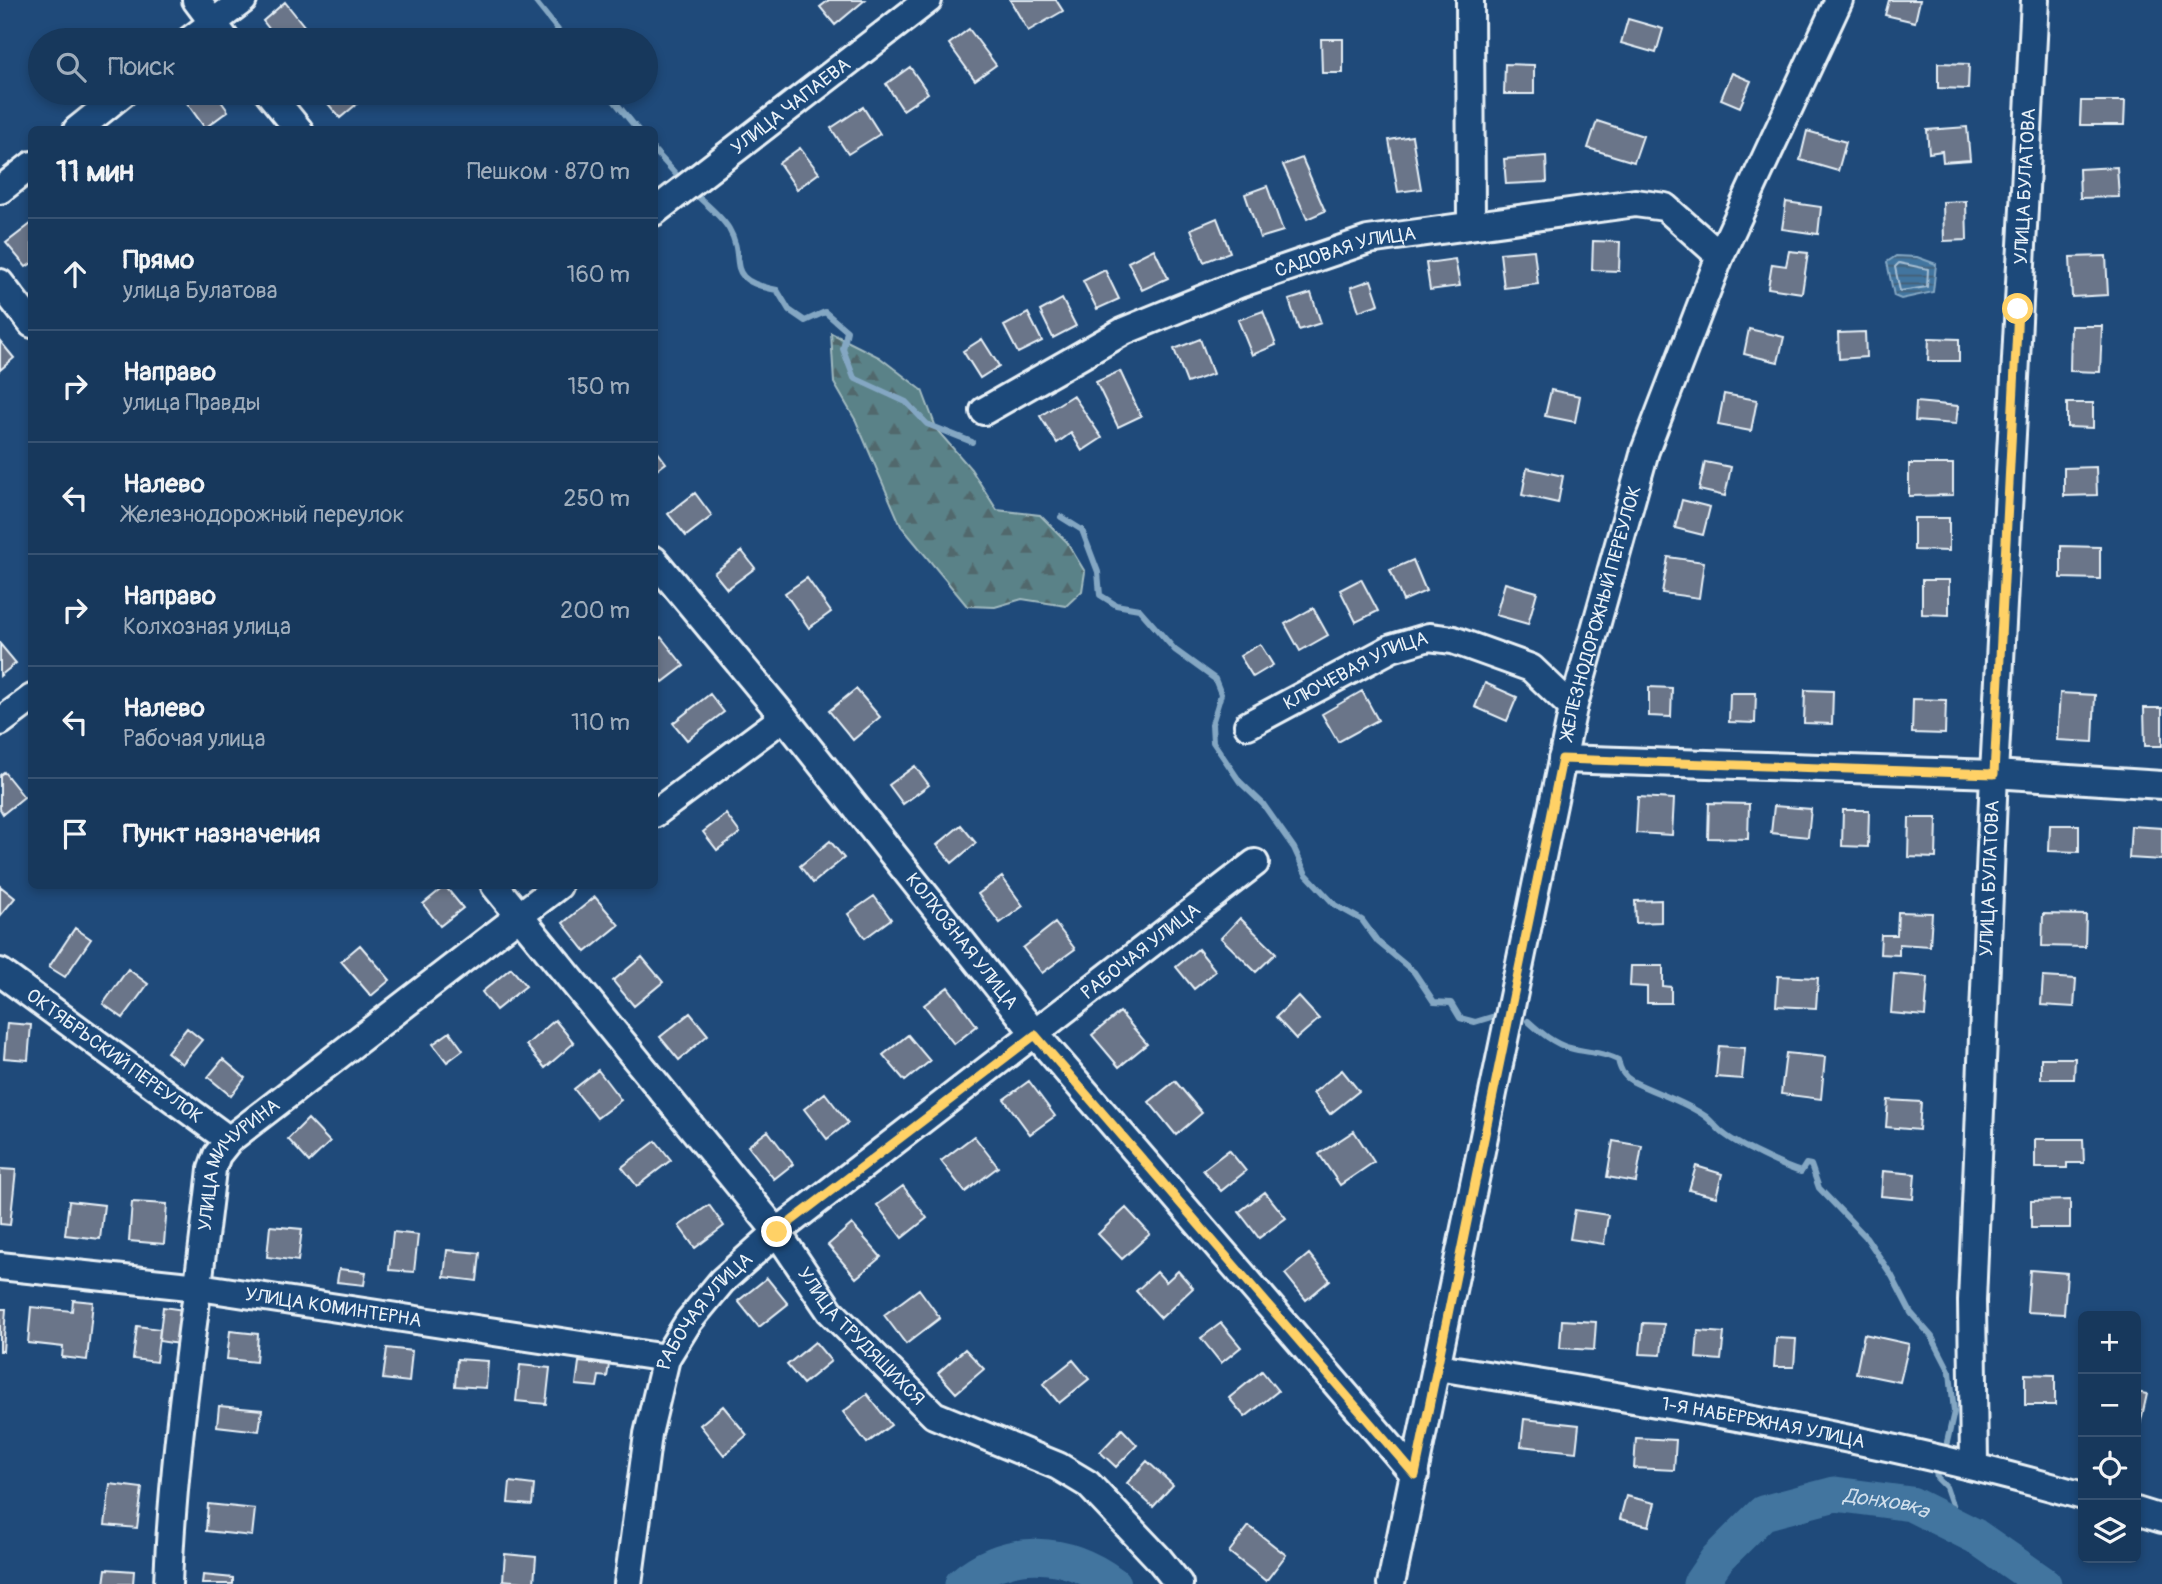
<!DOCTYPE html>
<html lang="ru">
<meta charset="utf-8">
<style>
:root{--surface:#17385c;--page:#203f62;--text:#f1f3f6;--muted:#9eacbb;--line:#365272}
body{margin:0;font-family:Pangolin,sans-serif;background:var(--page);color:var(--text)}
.controls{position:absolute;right:21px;bottom:21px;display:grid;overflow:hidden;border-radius:10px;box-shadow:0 4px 10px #0003}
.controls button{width:63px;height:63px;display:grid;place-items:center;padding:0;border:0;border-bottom:2px solid var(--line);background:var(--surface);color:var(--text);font:35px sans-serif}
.stop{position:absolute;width:21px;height:21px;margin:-16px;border:5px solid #ffd166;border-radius:50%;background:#fff}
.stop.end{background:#ffd166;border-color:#fff;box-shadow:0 2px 7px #0008}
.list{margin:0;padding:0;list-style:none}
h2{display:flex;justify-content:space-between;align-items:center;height:91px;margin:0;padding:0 28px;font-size:30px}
h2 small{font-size:23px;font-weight:400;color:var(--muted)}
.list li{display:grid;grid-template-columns:46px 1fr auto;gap:21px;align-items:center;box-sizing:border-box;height:112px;padding:0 28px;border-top:2px solid var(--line)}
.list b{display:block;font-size:26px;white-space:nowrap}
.list p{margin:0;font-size:23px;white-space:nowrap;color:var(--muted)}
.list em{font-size:23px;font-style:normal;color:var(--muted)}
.icon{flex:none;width:38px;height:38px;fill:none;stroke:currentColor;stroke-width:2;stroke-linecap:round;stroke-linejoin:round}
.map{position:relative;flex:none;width:2162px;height:1584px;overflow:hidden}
.search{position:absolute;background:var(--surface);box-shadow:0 4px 10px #0003;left:28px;top:28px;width:630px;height:77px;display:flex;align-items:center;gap:18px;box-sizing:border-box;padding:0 24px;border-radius:38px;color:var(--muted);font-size:26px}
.panel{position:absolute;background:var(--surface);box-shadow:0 4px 10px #0003;left:28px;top:126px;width:630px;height:763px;border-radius:10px}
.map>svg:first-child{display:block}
</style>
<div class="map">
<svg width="2162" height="1584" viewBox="0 0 2162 1584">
<defs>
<pattern id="forest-firs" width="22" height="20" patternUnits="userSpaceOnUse" patternTransform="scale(1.75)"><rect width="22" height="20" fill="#5a8288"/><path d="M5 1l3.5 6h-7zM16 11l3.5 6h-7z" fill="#51686c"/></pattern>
<pattern id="water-rules" width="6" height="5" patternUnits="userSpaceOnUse" patternTransform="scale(1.75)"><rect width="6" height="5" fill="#42759f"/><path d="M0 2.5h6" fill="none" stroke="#445e74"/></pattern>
</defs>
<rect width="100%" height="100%" fill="#1f4a7a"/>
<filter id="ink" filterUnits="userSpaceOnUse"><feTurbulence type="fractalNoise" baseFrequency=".0143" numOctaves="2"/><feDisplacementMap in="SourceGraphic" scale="14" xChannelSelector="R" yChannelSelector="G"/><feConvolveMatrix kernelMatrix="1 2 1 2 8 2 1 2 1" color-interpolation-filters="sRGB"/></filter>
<g filter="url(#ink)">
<path fill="url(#forest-firs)" stroke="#a1bac0" stroke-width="2" d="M831,333L879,357L922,390L937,430L971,469L997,510L1040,515L1067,542L1085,572L1082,591L1066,606L1022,599L995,607L967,606L901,526L856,421L834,383Z"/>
<path fill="url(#water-rules)" stroke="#84a7c3" stroke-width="2" d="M1896,256L1917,257L1936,264L1933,292L1901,299L1894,296L1887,262Z"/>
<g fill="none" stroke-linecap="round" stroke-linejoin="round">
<path stroke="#a6bfd4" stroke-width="2" d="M1899,263L1928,269L1927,287L1900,291L1895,267Z"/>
<path stroke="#84a7c3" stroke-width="6" d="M534,0L566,40
M608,93L638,130
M654,150L683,182
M691,190C703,202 721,215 729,229C748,261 720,279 777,290L789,310L805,321L825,312L847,331L843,349L854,378L906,402L927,424L972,442
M1061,517L1082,530L1098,572L1100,595L1116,605L1139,609L1175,650L1215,679L1221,694L1212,724L1213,742L1240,782L1263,804L1294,848L1306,874L1335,905L1362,920L1378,942L1414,972L1434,1002L1451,1003L1460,1018L1475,1022L1498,1015
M1528,1021C1540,1032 1554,1044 1570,1048C1587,1053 1601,1051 1618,1060C1620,1069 1623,1076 1632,1081C1655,1093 1684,1101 1705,1116C1712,1121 1717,1129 1724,1134C1738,1145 1784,1167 1801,1172L1806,1164L1811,1165L1819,1188L1866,1237L1892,1276L1911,1313L1932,1337L1950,1372L1954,1412L1947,1442
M1935,1467L1937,1478L1946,1487L1960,1528"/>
<g stroke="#42759f" stroke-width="35">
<path d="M962,1584C1008,1545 1066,1549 1113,1584"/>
<path id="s1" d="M1700,1584L1717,1559L1763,1513L1835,1494L1911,1504L1975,1536L2044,1584"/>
</g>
</g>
<path fill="#6a7589" stroke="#e8f1f8" stroke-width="2" d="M829,0H865L835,25L820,7Z
M1010,0H1056L1063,11L1028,31Z
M1889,0H1920L1915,22L1885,15Z
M285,2L309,32L299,40H278L263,21Z
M1628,19L1663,29L1656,53L1621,43Z
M969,29L996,65L975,80L949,44Z
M1321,39H1343V73H1322Z
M1938,63L1969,64L1968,89L1938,88Z
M1505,64L1534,65V94H1504Z
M910,67L928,93L903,110L886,84Z
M1732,73L1751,81L1740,107L1721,99Z
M202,93H215L228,111L205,128L187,103Z
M319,93H362L365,97L340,118Z
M2081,101H2125L2124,125H2080Z
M863,107L880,134L848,154L831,128Z
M1597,121L1643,136L1634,162L1588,148Z
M1967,127L1970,160L1943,162L1942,151L1929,153L1927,130Z
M1807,131L1846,142L1838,171L1800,160Z
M1412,136L1421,189L1398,192L1389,140Z
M800,148L819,173L797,189L779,163Z
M1546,156L1547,182L1506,184L1504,159Z
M1302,158L1325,211L1307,219L1283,165Z
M2117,167L2119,197L2080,198L2079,169Z
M1267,186L1283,231L1260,238L1245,194Z
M1966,201L1967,240L1944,241L1943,202Z
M1786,202L1821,207L1818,234L1782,229Z
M1217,218L1230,252L1204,262L1191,229Z
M32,223V263L26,267L6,243Z
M1593,241L1620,242L1619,271L1592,270Z
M1154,249L1168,278L1142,290L1128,262Z
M1534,250L1538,284L1504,288L1500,253Z
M1789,251L1808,253L1802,293L1768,288L1772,264L1786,266Z
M2106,256L2108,295L2072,297L2070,257Z
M1455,259L1460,286L1430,290L1426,263Z
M1105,270L1119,299L1097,309L1083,281Z
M1371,280L1379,304L1359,311L1351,287Z
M1311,293L1321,323L1299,330L1289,300Z
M1062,299L1076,326L1053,338L1040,311Z
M1263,311L1276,345L1252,355L1238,320Z
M1028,313L1042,341L1018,353L1004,326Z
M2071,326H2102L2100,372L2070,371Z
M1749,329L1784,337L1778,362L1744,354Z
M1865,332L1866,357L1839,359L1838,333Z
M1929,338L1959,339V361H1928Z
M982,339L999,366L980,378L963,351Z
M1200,339L1213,374L1187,383L1174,349Z
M0,341L14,358L0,370Z
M1120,371L1141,416L1118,427L1096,382Z
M1551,390L1580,396L1575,422L1545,416Z
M1724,394L1757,400L1751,431L1718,425Z
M1073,395L1102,438L1082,451L1071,433L1057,443L1040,416Z
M1916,402L1958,406L1956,424L1915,421Z
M2067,403H2093V428L2067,427Z
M654,447L666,463L654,472Z
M1705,462L1731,467L1725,496L1699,490Z
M1909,464H1953V495L1909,496Z
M2096,467L2097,495L2064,496V468Z
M1527,468L1563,476L1558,503L1522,495Z
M695,493L712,516L686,536L668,514Z
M1682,500L1710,507L1703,535L1675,528Z
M1914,518H1949V551L1914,550Z
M2061,546L2100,547V579L2061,578Z
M742,551L755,568L727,589L714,573Z
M1668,557L1704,562L1699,598L1662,593Z
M1413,560L1426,591L1403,601L1390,570Z
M807,578L831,612L809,628L785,593Z
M1361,579L1378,611L1356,622L1340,590Z
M1922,580H1949V615L1922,614Z
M1505,583L1537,592L1528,624L1496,615Z
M1313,608L1328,635L1300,651L1285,624Z
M661,637L684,666L663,682L654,671V642Z
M0,644L16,663L0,676Z
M1260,644L1273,665L1253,677L1240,656Z
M1485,683L1517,697L1507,721L1475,707Z
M1649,687L1672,688L1671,717L1649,716Z
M856,689L880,717L853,740L829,711Z
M1805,690L1833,691L1832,724L1804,723Z
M1362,691L1378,720L1338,742L1322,714Z
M1730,693H1756L1755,723L1729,722Z
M2060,693L2095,695L2093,742L2057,740Z
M710,694L724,712L687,740L673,723Z
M1913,699L1946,700L1945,734L1912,733Z
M2144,708H2162V746H2145Z
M915,766L929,785L903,804L889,785Z
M4,772L24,797L3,814L0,809V775Z
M1638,797L1674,799L1672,835L1636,833Z
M1709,803L1749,804L1748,839L1708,838Z
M1774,806L1811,809L1808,837L1771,833Z
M1843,810H1869L1868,847L1842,846Z
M726,814L740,833L717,850L703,832Z
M1909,818H1937L1936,858L1908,857Z
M961,825L976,843L952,863L937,845Z
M2050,825H2079V852L2049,851Z
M2131,826L2162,828V860L2129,858Z
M830,841L844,858L813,883L800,866Z
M1002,877L1023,906L1000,923L978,894Z
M0,886L15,898L0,916Z
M445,886L463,908L440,926L423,904Z
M874,896L891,919L865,938L848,914Z
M595,897L619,925L586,952L563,923Z
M1661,900V922L1636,923L1635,901Z
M1898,912L1932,913L1930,946L1899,944V955L1880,954L1881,935H1897Z
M2043,914L2086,915L2085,947L2042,946Z
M1240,918L1276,953L1256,972L1221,938Z
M1055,923L1075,949L1042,973L1023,948Z
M75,928L91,939L65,977L49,967Z
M360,945L390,980L371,996L341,961Z
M1198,949L1216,971L1194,989L1176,967Z
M642,957L663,982L634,1006L613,981Z
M1631,966H1663V986L1671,987V1003H1647V987L1630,986Z
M511,968L526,986L496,1010L482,992Z
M128,969L148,984L123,1018L103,1004Z
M1894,974L1928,977L1925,1016L1891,1013Z
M1778,976L1818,978L1816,1008L1776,1006Z
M2043,977L2076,979L2074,1007L2041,1005Z
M948,987L977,1026L954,1044L924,1005Z
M1298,996L1319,1019L1296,1039L1276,1017Z
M1120,1012L1147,1044L1119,1067L1092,1035Z
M690,1013L708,1035L679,1060L660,1037Z
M555,1020L574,1043L545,1068L526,1045Z
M7,1023L31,1025L28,1060L4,1058Z
M187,1028L202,1040L182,1064L167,1052Z
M450,1032L463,1050L447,1062L433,1044Z
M908,1035L930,1061L905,1081L883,1055Z
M1719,1046L1745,1048L1742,1079L1716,1077Z
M1786,1053L1825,1057L1821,1099L1781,1094Z
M2041,1058H2075L2074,1079H2041Z
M223,1059L245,1078L231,1096L208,1077Z
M598,1070L621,1100L597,1118L574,1089Z
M1342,1070L1359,1091L1330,1114L1313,1093Z
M1029,1081L1055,1116L1030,1134L1004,1099Z
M1175,1081L1202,1113L1176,1135L1149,1102Z
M825,1093L848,1123L827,1139L804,1109Z
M1888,1100L1921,1102L1919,1130L1886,1127Z
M308,1119L330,1142L309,1162L288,1139Z
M768,1131L793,1164L774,1179L748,1146Z
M1354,1131L1374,1162L1340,1185L1319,1154Z
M974,1136L998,1167L965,1192L941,1161Z
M2035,1139H2083L2084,1163H2067V1168H2035Z
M656,1141L671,1160L637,1186L622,1167Z
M1613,1141L1642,1146L1636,1182L1607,1177Z
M1229,1150L1246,1171L1221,1191L1203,1170Z
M1696,1166L1722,1174L1716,1197L1689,1190Z
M0,1169L16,1170L10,1225L0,1224Z
M1883,1171L1915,1174L1913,1199L1881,1196Z
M903,1186L927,1218L902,1238L877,1205Z
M1265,1192L1286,1218L1259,1238L1239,1212Z
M2070,1200V1228H2031V1201Z
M69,1201L104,1205L100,1239L65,1235Z
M132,1202L167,1204L164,1244L129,1241Z
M709,1205L724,1226L695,1248L679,1226Z
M1126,1208L1150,1234L1122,1259L1098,1234Z
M1575,1210L1608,1215L1604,1244L1570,1239Z
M852,1224L881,1257L856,1278L828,1245Z
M270,1226L302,1229L298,1261L267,1257Z
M393,1232L418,1235L414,1272L389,1270Z
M447,1250L480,1253L477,1281L444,1277Z
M1309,1254L1330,1280L1306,1300L1285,1274Z
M339,1269L366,1272L364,1285L337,1282Z
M2030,1270L2067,1273L2064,1314L2027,1312Z
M1178,1271L1193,1288L1161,1318L1136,1291L1157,1272L1166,1282Z
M767,1278L788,1304L759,1327L738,1301Z
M919,1289L940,1318L906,1344L884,1315Z
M73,1300L93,1302L87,1360L62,1357L63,1347L28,1343L31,1307L72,1311Z
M163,1307L184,1310L179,1344L159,1341Z
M0,1309H6L3,1351H0Z
M1562,1320L1596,1322L1594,1350L1560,1348Z
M1221,1323L1241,1347L1221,1363L1201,1338Z
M1643,1323L1664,1324L1661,1355L1640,1354Z
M137,1326L160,1329L156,1362L133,1359Z
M230,1331L258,1334L256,1362L227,1359Z
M1698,1331L1724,1333L1721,1360L1696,1358Z
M1864,1334L1909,1344L1900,1382L1856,1373Z
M1776,1338L1796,1339L1794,1367H1774Z
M815,1342L831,1361L803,1384L787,1365Z
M387,1348L412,1351L409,1382L383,1379Z
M965,1349L984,1369L956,1393L938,1373Z
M457,1359L488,1361L486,1388L455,1386Z
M1073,1360L1089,1379L1059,1403L1043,1384Z
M579,1362L609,1365L607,1377L599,1376L597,1387L576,1385Z
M520,1365L550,1368L546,1404L516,1401Z
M1262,1371L1278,1391L1245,1417L1229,1398Z
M2025,1374L2055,1375V1405H2025Z
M2136,1392L2147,1394L2140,1425H2136Z
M867,1394L891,1425L867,1443L843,1412Z
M219,1406L262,1410L259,1431L217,1426Z
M723,1406L747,1435L724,1455L700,1425Z
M1524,1419L1579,1425L1576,1452L1521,1446Z
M1122,1429L1137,1445L1116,1467L1100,1452Z
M1636,1438L1676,1440L1674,1470L1634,1468Z
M1147,1461L1173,1485L1153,1507L1127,1483Z
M510,1482L534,1485L532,1505L508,1503Z
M110,1484L142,1488L137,1528L105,1525Z
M1626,1496L1655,1503L1649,1526L1620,1519Z
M208,1504L255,1509L252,1536L206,1531Z
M1249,1526L1286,1555L1266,1581L1229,1552Z
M505,1554L536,1557L534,1583L503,1580Z
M106,1569L134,1571L133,1584H104Z
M203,1575L233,1578V1584H202Z"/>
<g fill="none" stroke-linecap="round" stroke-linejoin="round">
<g stroke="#e8f1f8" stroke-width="32">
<g id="minor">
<path d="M196,0L226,40"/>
<path d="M1470,0L1471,224"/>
<path d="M190,40L243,0"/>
<path d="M269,93L299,130"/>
<path d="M77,130L123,93"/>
<path d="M0,190L32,165"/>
<path id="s2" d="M654,212L928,0"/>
<path d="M0,283L32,324"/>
<path id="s3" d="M984,411L1124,331L1239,284L1368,240L1635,203L1665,207L1720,256"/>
<path id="s4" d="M654,560L784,717L1036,1035L1415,1475"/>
<path d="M0,722L32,698"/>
<path id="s5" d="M1248,725L1392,648L1429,637L1453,640L1531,668L1573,708"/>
<path d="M1562,759L1994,774L2162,785"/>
<path d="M654,814L784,717"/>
<path id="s6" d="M495,886L777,1232L830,1311L934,1415L1058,1466L1088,1484L1159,1559L1179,1584"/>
<path id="s7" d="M0,972L229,1140"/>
<path id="s8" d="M0,1266L199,1287L666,1358"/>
<path id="s9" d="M1437,1367C1655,1402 1872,1435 2083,1496"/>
<path id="s10" d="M1974,1464L1972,1301L1994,774L2035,0"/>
<path d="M2136,1511L2162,1519"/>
<path id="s11" d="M168,1584C173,1445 197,1308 212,1169L217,1155L229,1140L558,886"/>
<path id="s12" d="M628,1584L648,1434L666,1358L689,1321L722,1281L777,1232L1255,863"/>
<path id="s13" d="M1391,1584L1573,708L1645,451L1720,256L1839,0"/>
</g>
</g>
<use href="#minor" stroke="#1f4a7a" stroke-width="26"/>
</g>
</g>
<g fill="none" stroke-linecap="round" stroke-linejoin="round" filter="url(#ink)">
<path stroke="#ffd166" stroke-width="9" d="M777,1232L1035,1035L1415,1475L1562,759L1994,774L2018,309"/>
</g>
<g text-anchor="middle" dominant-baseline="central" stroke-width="5" stroke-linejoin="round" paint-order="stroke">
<g font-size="19" fill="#e8f1f8" stroke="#1f4a7a">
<text stroke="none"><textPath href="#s2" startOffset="173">УЛИЦА ЧАПАЕВА</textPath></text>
<text stroke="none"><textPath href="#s10" startOffset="1279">УЛИЦА БУЛАТОВА</textPath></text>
<text stroke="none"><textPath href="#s3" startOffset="397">САДОВАЯ УЛИЦА</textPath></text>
<text stroke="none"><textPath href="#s13" startOffset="994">ЖЕЛЕЗНОДОРОЖНЫЙ ПЕРЕУЛОК</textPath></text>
<text stroke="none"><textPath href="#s5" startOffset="121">КЛЮЧЕВАЯ УЛИЦА</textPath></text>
<text stroke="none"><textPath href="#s10" startOffset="586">УЛИЦА БУЛАТОВА</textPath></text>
<text stroke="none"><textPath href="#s4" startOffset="490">КОЛХОЗНАЯ УЛИЦА</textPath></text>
<text stroke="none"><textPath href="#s12" startOffset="858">РАБОЧАЯ УЛИЦА</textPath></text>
<text stroke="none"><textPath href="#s7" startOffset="142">ОКТЯБРЬСКИЙ ПЕРЕУЛОК</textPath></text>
<text stroke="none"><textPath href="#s11" startOffset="434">УЛИЦА МИЧУРИНА</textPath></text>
<text stroke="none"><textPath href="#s8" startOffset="336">УЛИЦА КОМИНТЕРНА</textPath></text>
<text stroke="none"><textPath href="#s12" startOffset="290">РАБОЧАЯ УЛИЦА</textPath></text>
<text stroke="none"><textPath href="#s6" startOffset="581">УЛИЦА ТРУДЯЩИХСЯ</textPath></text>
<text stroke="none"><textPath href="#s9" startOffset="331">1-Я НАБЕРЕЖНАЯ УЛИЦА</textPath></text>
</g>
<g font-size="21" font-style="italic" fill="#cfdeeb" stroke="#1f4a7a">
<text stroke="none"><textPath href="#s1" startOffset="222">Донховка</textPath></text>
</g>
</g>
</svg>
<div class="controls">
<button>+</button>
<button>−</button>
<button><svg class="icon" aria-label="locate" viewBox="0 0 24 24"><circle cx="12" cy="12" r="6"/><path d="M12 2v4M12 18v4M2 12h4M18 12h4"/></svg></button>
<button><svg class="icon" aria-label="layers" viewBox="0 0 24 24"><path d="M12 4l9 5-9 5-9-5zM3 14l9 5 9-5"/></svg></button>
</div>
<div class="stop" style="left:2018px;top:309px"></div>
<div class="stop end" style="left:777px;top:1232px"></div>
<div class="search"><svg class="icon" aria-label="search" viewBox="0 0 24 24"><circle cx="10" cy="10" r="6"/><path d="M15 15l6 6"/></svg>Поиск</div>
<section class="panel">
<h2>11 мин<small>Пешком · 870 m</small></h2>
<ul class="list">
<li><svg class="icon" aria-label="ahead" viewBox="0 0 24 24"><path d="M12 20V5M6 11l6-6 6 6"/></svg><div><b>Прямо</b><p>улица Булатова</p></div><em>160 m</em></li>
<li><svg class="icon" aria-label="right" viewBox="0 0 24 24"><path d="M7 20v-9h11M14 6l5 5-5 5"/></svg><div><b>Направо</b><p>улица Правды</p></div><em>150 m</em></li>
<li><svg class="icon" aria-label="left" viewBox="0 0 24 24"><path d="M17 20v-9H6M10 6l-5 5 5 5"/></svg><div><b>Налево</b><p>Железнодорожный переулок</p></div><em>250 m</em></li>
<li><svg class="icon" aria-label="right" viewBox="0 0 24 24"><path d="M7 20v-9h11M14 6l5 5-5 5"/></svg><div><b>Направо</b><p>Колхозная улица</p></div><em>200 m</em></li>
<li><svg class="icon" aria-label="left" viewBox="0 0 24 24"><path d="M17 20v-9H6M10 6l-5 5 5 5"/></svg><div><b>Налево</b><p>Рабочая улица</p></div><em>110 m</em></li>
<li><svg class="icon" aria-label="arrive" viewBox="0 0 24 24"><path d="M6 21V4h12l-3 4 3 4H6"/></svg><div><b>Пункт назначения</b></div></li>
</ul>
</section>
</div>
